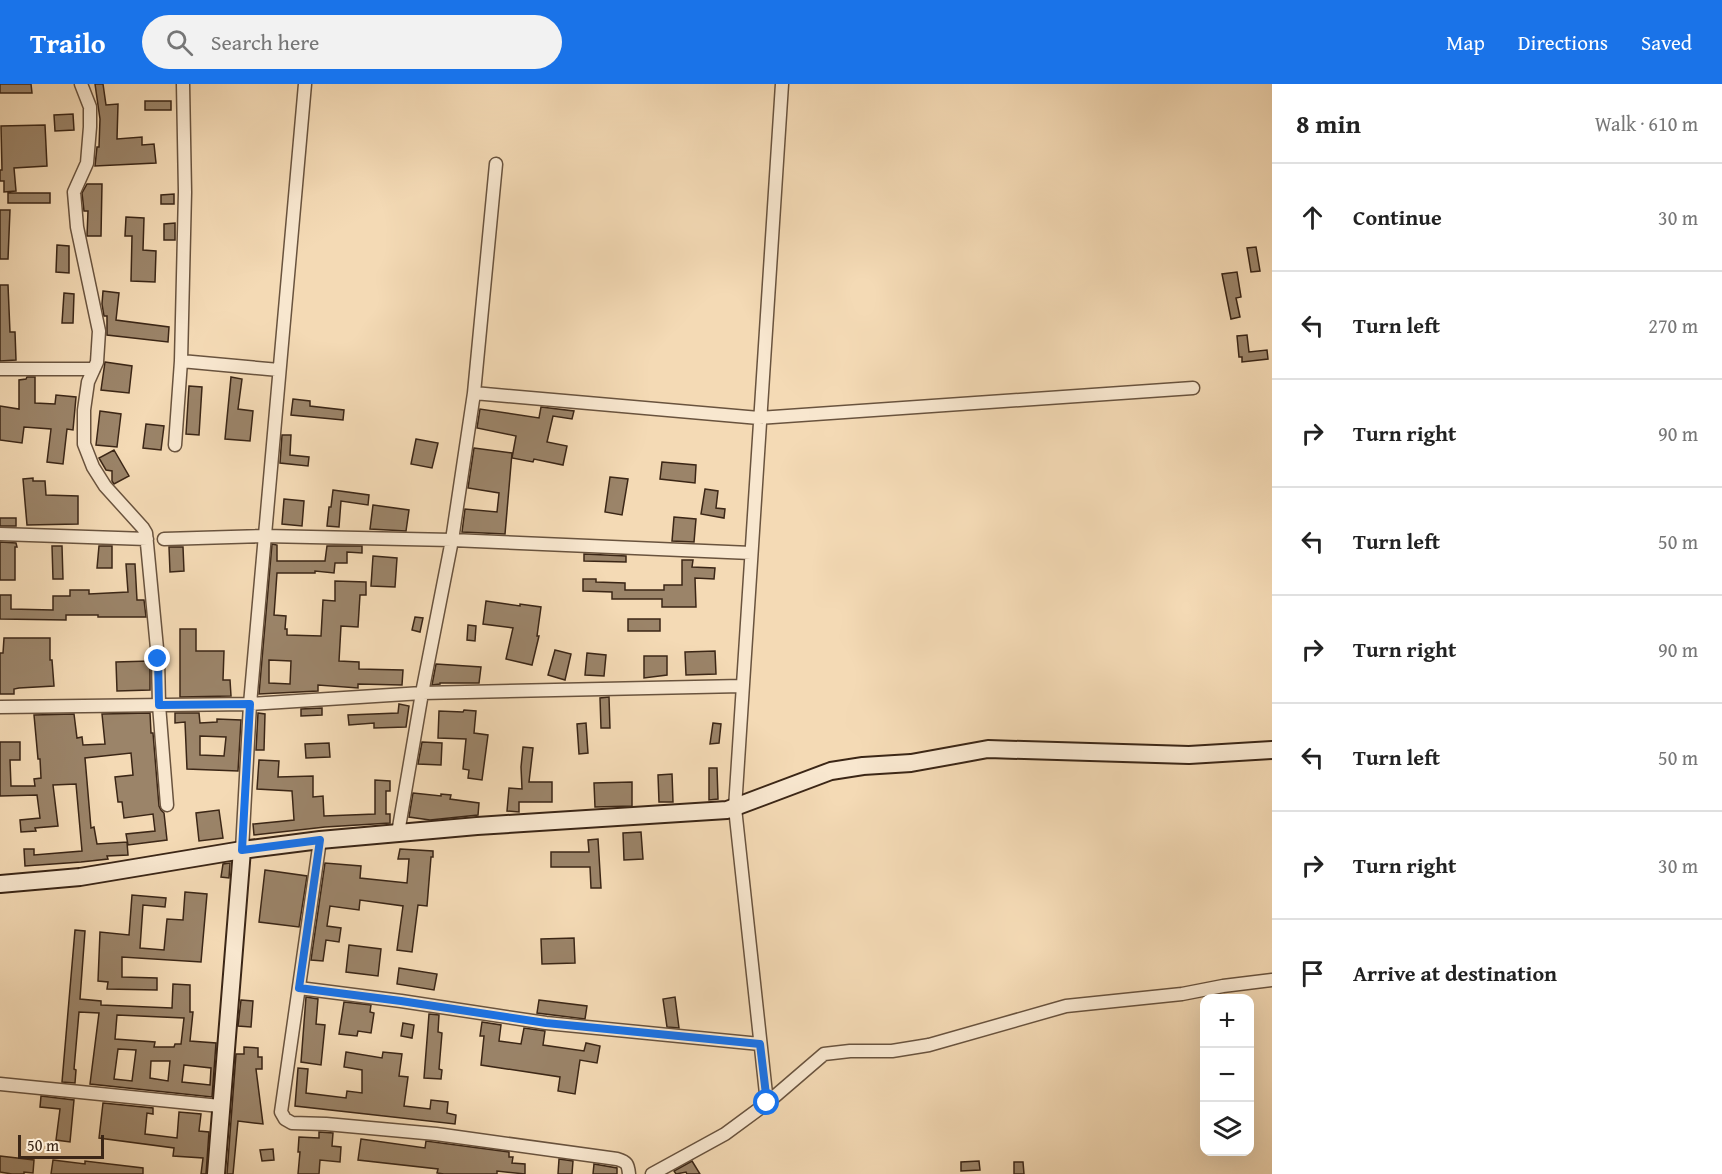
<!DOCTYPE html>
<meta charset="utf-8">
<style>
:root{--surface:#fff;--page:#f2f2f2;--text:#222;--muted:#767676;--line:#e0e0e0;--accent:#1a73e8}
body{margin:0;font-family:"Gentium Book Plus",serif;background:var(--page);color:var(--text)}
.controls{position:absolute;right:18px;bottom:18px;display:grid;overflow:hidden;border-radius:12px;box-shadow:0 6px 24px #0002}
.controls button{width:54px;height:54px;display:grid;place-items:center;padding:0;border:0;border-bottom:2px solid var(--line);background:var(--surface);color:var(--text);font:30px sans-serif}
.scale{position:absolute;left:18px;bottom:15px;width:86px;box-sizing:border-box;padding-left:6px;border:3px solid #3b2616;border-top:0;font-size:16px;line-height:21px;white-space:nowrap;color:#3b2616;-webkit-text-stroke:4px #f8e7cf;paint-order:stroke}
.stop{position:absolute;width:18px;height:18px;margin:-14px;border:4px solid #1a73e8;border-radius:50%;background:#fff}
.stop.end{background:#1a73e8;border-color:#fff;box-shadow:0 2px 6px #0008}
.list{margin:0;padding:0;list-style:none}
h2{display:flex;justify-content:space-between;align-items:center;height:78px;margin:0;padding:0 24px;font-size:26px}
h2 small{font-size:20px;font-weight:400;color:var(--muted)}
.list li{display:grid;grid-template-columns:39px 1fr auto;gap:18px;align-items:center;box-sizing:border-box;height:108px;padding:0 24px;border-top:2px solid var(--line)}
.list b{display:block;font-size:22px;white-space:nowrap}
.list em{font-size:20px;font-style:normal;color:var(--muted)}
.icon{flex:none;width:33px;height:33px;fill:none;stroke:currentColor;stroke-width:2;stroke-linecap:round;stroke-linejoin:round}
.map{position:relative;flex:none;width:1272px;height:1090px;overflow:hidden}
header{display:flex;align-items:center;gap:36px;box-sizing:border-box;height:84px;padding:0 30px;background:var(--accent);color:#fff}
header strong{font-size:28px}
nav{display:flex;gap:33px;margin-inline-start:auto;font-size:21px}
.search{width:420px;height:54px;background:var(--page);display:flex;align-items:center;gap:15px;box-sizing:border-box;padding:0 21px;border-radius:33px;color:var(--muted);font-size:22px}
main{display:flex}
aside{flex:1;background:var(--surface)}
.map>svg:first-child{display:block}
</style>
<header>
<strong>Trailo</strong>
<div class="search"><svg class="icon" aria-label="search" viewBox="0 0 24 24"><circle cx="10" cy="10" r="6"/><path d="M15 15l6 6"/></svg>Search here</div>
<nav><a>Map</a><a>Directions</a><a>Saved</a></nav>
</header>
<main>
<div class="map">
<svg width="1272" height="1090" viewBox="0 0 1272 1090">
<rect width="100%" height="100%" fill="#f4dab5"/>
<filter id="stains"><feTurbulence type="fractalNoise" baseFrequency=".00333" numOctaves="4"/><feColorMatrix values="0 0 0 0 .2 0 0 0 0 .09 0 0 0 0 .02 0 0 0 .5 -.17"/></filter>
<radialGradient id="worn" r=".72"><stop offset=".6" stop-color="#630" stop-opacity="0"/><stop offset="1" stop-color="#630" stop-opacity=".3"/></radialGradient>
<path fill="#9b8469" stroke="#3b2616" stroke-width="1.5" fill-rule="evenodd" d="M0,0H31L32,9H0Z
M95,0H103L106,21L118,20L117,55L142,53V61L154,60L156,79L95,82L97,63H99L100,35Z
M145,17H171V26H145Z
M73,30L74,46L55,47L54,31Z
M45,41L47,82L14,84L16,107L4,108V97H0V86H2L1,42Z
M87,100H102L101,152H87L88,127H84L82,109Z
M8,109H50V119H8Z
M174,110V120H161V111Z
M0,126H10L8,175H0Z
M126,133L144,134L143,166L156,167L155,198L131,197L132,152H125Z
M175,139V156H164V140Z
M57,161L69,162V189L56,188Z
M1256,163L1260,187L1251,188L1247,164Z
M1237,188L1241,213L1236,214L1240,233L1231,235L1222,190Z
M0,201H8L10,248H15L16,276L0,277Z
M103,207L119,209L116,236L169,243L168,258L107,251V232H104L102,220Z
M64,209L74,210L73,239H62Z
M1247,251L1249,268L1267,266L1268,275L1242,278V273H1239L1237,252Z
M105,278L132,282L129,309L101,306Z
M27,293H35V319L55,320L56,311L76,313L73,346L67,345L63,380L47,378L51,345L24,343L22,359L0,356V322L19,325V296L26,295Z
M231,293L242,295L238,325L253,327L250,357L225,355Z
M189,302L202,303L199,351L186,350Z
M293,315L310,317V322L344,326L343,336L291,331Z
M541,323L574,327L572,335L553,332L547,358L567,362L563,381L534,375L533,378L512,374L516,352L477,344L480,325L539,334Z
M100,327L121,330L117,363L96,361Z
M146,340L164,342L161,366L143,364Z
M282,351H291L290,371L309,373L308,382L280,379Z
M416,355L438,359L432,384L411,380Z
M474,364L512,369L505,450L462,448L465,425L497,428L499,409L468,404Z
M114,366L129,392L114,400L112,397V387L106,386L99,374Z
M662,378L696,381L695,399L660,395Z
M610,393L628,395L622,431L605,428Z
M33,394V397H45L46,411L78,412V440L27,441L23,395Z
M705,405L718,407L716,424L725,425L724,434L701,430Z
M333,406L369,411L368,421L341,417L339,443L327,442L329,423H331Z
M284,415L304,417L302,442L282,440Z
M373,421L409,426L406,447L370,445Z
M674,433L696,435L694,458L672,457Z
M0,434H16V442H0Z
M0,458L16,459L17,463H15V496H0Z
M272,460L277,461V477H325L327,462H362V469L347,468V479H335L334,489L315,487V489H277L274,531L286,532L285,545H287V551L321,552L323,516L335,517V497L366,498V511H360L358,543L341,542L339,577L359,578V585L403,586L402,601L358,600V604L318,601V607L259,610ZM269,576L291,577L290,600L269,599Z
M52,462H62L63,495H53Z
M99,462H112V484H97Z
M169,463H183L184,487L170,488Z
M584,470L626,472V478L584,477Z
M373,472L397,474L395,503L371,502Z
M682,476H693L692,483L715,484L714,495L695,494L696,523H662V515H612V508L583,507V495H596V498L625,499V506H664V501H682Z
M126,480H135L137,516H144L146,533H98V531H66V536L0,535V511H11V525L53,526V512H70V506H89V510L128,508Z
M486,517L520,522V520L541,523L537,552H539L532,581L506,575L513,544L483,540Z
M415,533L423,534L420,548L412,546Z
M628,535H660V547H628Z
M468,541L476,542L475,557L467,556Z
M180,545H196V567H224L223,596H230L231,612L180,613Z
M4,554H50V576H52L54,602L19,604L14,605V610H0V569H3Z
M555,566L571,570L565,596L548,591Z
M715,567L716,590L686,591L685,568Z
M587,569L606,571L604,592L585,591Z
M644,572H667V591L644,594Z
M150,577V606L117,607L116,578Z
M436,580L481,583L479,599H440V600L432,601Z
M609,613L610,644H601L600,614Z
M399,620L409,622L406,643L374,644V639L349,641L348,631L398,629Z
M322,624V631L301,632V625Z
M464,626L476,627L474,649L488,651L482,696L468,694L469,686L463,685L466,655L438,654L439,627L463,628Z
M150,629L151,649H153L159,722L161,726L164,729L167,756L128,761L126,750L155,747L153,730L124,734L122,718H118L115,693L133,691L131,669L85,674L91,744L94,743L97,760L127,758L128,771L107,772L108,775L81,778L25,782L24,765H34V771L82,767L76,700L53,701L58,742L35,744L36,747L21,748L20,736L40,734L37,711L0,712V658H20V676H10L11,702H35L34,695L41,694L40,675H38L34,631L74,630L77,654L82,653L83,661L105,660L102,630Z
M175,629H199L200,639L217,638V635L241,636L238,687L187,685L185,638L175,639ZM200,652L226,653L224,672L200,671Z
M258,629L265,630L264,666H256Z
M586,639L588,669L579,670L577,640Z
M713,639L721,640L719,659L710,660Z
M422,658L442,659L441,681L418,680Z
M329,659L330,673L306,674L305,660Z
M523,663L533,664L529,698H552V718H519V728L507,727L509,704L522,705L521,683Z
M259,676L279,677L278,693L313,692V713L323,712L324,732L375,730V696L390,697V707H386V730H390V739L325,743L254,751L253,740L294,736L292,707L257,705Z
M709,684H717L718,715L709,716Z
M672,690L673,718H659L658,691Z
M632,698V722L595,723L594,699Z
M413,709L441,712V710L451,711L450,715L479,719L478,731L430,736L409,733Z
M219,726L223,754L199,757L196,729Z
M641,748L643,775L624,776L623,749Z
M598,755L601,804H591L590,783H551V768H589L588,756Z
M400,765L433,767V773H431L427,822L418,821L412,868L397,866L403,822L360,816L359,826L330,822L327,842L341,844L339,858L326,856L323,877L311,876L325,779L361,782L360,794L407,799L409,775H398Z
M230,779L229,794L221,793L223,780Z
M265,786L307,792L299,843L259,838Z
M185,808L207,810L201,878L122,873V893L157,894V906L107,905L108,898L98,897L100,848L129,851L132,811L166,814L165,823L143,821L140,864L164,866L167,835L183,836Z
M75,846L85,847L80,915L101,917V921L172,924L173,900L190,901V928H193L190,957L216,959L212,1013L90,1000L99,929L79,928L74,985L76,986L75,999L62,998ZM117,931L184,934L181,960H175L174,963H154L155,958L115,955ZM118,965L136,966L132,997L114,995ZM151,977H170L168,997L150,994ZM184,981L211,984L210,1001L182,998Z
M574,854L575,879L542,880L541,855Z
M349,861L381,865L378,892L346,888Z
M399,884L437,890L434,906L397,900Z
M306,913L318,915L316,940L325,941L321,981L301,978Z
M675,913L679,944L667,943L663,915Z
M241,916L253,917L251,943L238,942Z
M539,916L587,922L585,935L537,929Z
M344,918L371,921L370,928L374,929L371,949L358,947L357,952L339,950Z
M429,930L439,931L438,948L442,949L439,985L442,986L441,995L424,994Z
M482,938L501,941L499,957L521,960L524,944L545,947L543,961L584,967L586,959L600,962L597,979L580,976L575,1010L558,1007L560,993L481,981L484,952H480Z
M403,939L414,941L412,954L401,952Z
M244,963L258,964V973H262V985H256L263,1040L238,1037L233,1090H227L236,970H244Z
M346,968L382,974L383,968L402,970L399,992L408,993L404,1022L430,1025L431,1016L448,1018L447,1029L456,1031L455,1040L295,1022L298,984L308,985L306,1009L346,1014L347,1007L362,1009V986L344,983Z
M41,1012L74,1016L70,1058L56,1056L60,1025L40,1023Z
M103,1019L153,1024V1030L147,1029L145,1050L177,1054L179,1028L201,1030L199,1047L209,1048L206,1090H201L203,1074L173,1072L174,1064L99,1054Z
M319,1048L333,1049L332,1062L341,1063L340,1078L320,1076L319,1090H298L300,1068H298L299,1053L319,1054Z
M361,1055L425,1064L426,1057L509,1068V1073H513L512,1079L525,1080V1090L497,1087V1090H444L437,1089L438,1085L358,1076Z
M273,1065L274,1076L262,1077L260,1066Z
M0,1072L34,1076L33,1089L24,1088V1090H12L0,1088Z
M559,1075L573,1077L572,1090H558Z
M53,1076L85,1080V1077L143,1084V1090H51Z
M692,1077L700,1090H687L686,1088L676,1090L674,1087Z
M979,1077L980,1086L961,1087V1078Z
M1014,1078H1023L1024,1090H1014Z
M594,1080L617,1084V1090H593Z"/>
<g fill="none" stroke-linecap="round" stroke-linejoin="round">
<g stroke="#69533e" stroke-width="15">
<path id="street" d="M81,0L90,23V43L87,79L74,108L77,143L99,247L97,278L88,298L84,326V360L93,383L105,402L143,444L146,449L158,575L159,621L167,721
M181,277L279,286
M0,285H94
M474,309L759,334L1193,304
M175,361L181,277L185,108L183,0
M0,450L147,455
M164,455L264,452L452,456L751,469
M0,623L250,620L422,609L742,602
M398,749L422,609L452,456L474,309L496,80
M320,756L281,1028L285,1035L292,1039L326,1040L436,1050L617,1075C627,1078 628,1080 629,1090
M242,766L250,620L305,0
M299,904L401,917L546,939L760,960
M0,1000L220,1022
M767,1019L735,724L782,0
M652,1090L725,1050L767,1019L824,970L850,967H892L929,961L1066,922L1182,910L1223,902L1272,896"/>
</g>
<g stroke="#3b2616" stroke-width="20">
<path id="secondary" d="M0,800L80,793L242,766L320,756L477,742L727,726L831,687L863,682L911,679L988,665L1189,671L1272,666
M216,1090L242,766"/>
</g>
<use href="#street" stroke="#f8e7cf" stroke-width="12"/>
<use href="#secondary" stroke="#f8e7cf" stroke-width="16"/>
</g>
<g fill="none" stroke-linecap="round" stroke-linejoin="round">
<path stroke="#1a73e8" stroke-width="8" d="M158,575L159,621L250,620L242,766L320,756L299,904L401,917L546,939L760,960L767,1019"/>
</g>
<rect width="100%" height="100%" filter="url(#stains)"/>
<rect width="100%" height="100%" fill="url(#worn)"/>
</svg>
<div class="controls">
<button>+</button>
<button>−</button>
<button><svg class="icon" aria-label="layers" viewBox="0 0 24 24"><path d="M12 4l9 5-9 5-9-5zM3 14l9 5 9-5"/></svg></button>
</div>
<div class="scale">50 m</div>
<div class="stop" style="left:767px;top:1019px"></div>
<div class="stop end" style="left:158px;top:575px"></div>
</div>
<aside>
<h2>8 min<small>Walk · 610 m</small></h2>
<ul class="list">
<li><svg class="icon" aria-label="ahead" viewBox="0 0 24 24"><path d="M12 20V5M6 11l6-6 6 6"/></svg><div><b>Continue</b></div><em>30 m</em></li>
<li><svg class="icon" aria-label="left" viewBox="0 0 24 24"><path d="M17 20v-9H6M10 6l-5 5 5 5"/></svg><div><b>Turn left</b></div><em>270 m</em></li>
<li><svg class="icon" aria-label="right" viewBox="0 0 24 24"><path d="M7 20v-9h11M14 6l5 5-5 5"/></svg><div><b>Turn right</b></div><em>90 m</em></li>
<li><svg class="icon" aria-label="left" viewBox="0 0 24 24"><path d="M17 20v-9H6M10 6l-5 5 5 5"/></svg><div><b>Turn left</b></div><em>50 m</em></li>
<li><svg class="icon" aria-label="right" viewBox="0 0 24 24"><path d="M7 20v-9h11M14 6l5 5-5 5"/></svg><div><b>Turn right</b></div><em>90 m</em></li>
<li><svg class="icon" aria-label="left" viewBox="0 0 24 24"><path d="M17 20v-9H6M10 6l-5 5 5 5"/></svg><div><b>Turn left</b></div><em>50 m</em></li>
<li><svg class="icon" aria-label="right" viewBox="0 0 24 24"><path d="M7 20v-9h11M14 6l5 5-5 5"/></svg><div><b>Turn right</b></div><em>30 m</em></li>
<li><svg class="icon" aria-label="arrive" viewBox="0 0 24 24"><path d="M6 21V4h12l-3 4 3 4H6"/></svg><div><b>Arrive at destination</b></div></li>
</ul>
</aside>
</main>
